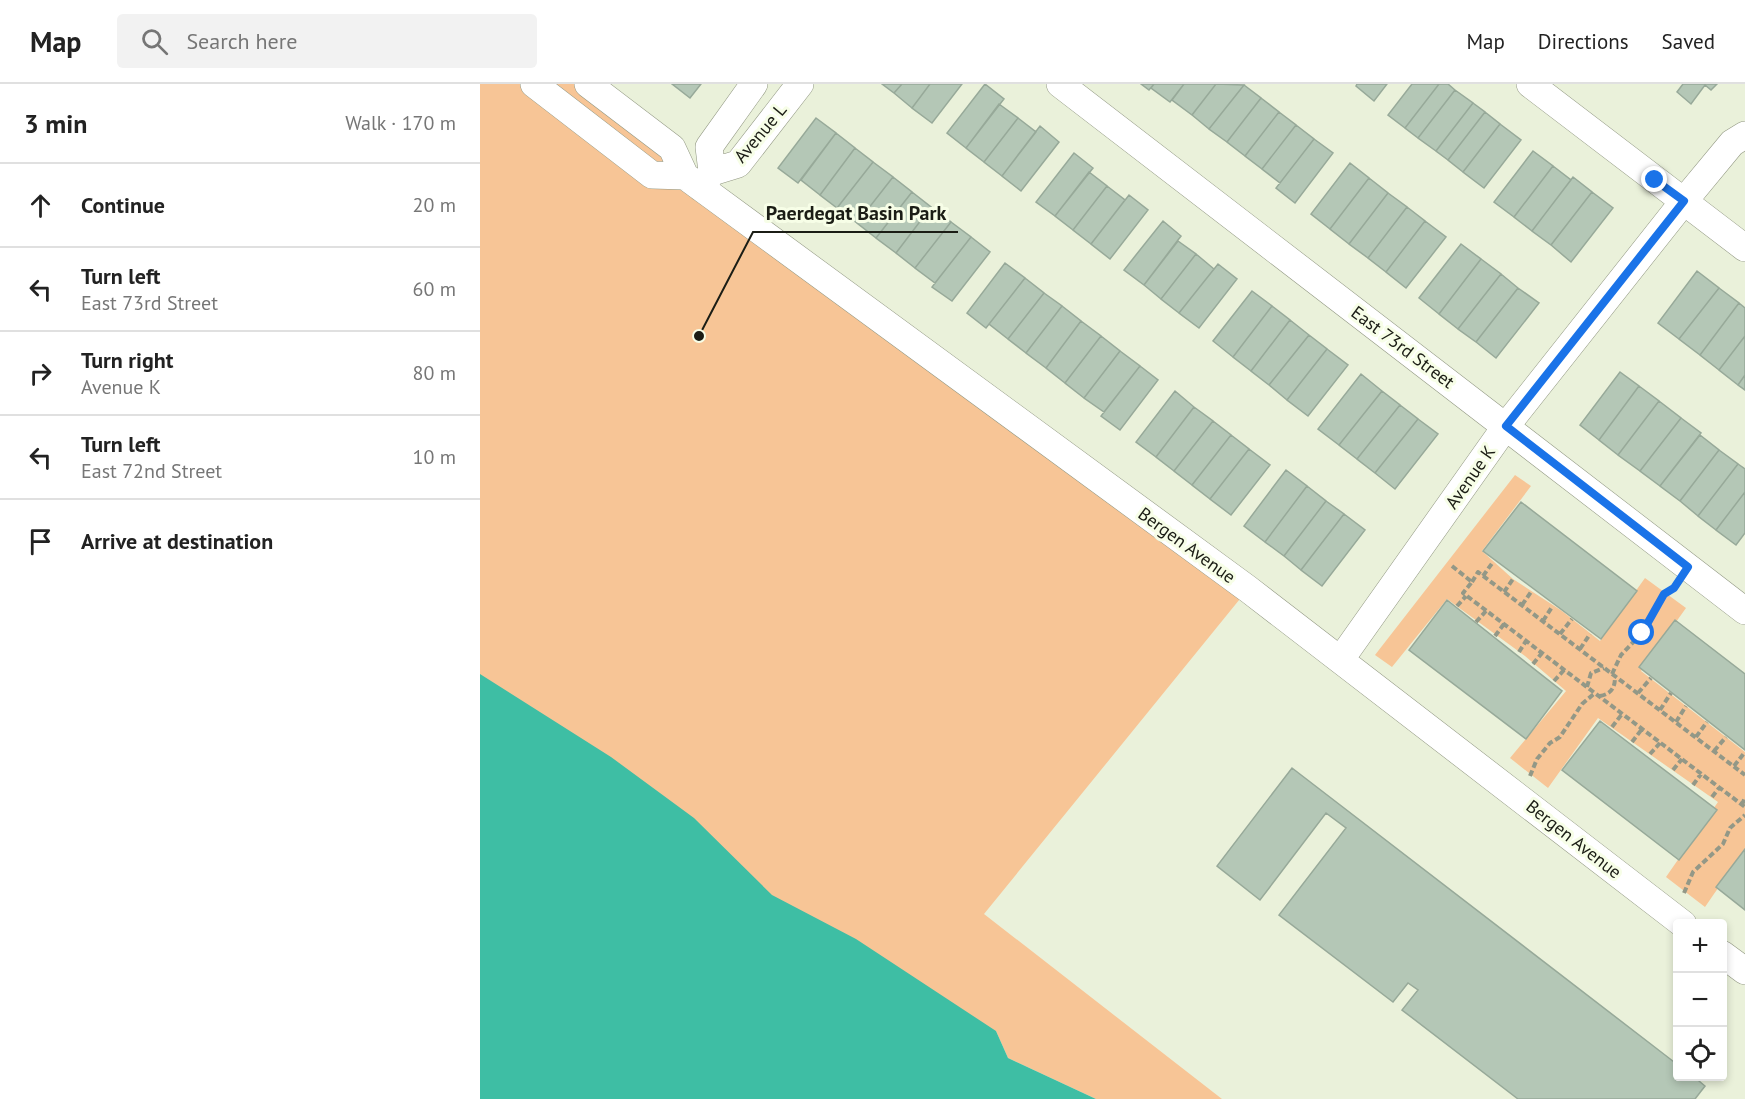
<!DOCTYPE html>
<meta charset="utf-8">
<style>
:root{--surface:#fff;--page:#f2f2f2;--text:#222;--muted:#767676;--line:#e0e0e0}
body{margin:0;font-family:"PT Sans",sans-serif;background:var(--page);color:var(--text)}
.controls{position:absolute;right:18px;bottom:18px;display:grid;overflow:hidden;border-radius:6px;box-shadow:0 3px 9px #0003}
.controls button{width:54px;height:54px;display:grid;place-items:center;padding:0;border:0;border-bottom:2px solid var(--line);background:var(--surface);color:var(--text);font:30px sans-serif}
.stop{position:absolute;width:18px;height:18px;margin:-14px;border:4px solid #1a73e8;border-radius:50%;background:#fff}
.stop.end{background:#1a73e8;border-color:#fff;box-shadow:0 2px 6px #0008}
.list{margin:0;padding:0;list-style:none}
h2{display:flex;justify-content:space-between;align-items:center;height:78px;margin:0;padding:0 24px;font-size:26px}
h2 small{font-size:20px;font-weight:400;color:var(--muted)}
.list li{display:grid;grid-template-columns:39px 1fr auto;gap:18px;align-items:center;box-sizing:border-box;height:84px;padding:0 24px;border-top:2px solid var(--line)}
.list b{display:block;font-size:22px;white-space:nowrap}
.list p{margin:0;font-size:20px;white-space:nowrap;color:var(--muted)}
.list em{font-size:20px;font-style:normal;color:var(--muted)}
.icon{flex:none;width:33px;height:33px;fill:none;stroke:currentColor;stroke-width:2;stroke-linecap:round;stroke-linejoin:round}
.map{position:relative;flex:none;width:1265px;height:1015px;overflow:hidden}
header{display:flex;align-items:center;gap:36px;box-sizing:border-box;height:84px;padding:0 30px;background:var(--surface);border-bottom:2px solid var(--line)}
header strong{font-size:28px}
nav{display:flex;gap:33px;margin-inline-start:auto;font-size:21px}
.search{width:420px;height:54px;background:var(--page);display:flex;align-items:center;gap:15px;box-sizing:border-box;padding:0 21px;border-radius:6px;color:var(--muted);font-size:22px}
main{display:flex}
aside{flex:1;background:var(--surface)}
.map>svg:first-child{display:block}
</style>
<header>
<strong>Map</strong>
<div class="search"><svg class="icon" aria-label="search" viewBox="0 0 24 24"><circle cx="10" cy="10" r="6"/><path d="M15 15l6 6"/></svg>Search here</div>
<nav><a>Map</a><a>Directions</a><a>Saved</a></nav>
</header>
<main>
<aside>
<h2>3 min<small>Walk · 170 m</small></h2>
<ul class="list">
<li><svg class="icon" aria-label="ahead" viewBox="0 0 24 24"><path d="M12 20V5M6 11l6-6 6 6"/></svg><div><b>Continue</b></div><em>20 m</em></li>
<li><svg class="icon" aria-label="left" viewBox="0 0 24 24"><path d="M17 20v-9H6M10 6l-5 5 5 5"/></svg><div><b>Turn left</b><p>East 73rd Street</p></div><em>60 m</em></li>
<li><svg class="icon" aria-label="right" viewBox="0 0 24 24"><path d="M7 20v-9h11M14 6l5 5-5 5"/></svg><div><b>Turn right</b><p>Avenue K</p></div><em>80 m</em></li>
<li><svg class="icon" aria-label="left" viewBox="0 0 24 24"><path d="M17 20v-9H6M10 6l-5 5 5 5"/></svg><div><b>Turn left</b><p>East 72nd Street</p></div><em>10 m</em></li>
<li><svg class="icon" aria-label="arrive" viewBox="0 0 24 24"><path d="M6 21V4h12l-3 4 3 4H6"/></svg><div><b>Arrive at destination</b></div></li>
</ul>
</aside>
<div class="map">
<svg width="1265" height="1015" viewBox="0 0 1265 1015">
<rect width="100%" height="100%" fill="#eaf1da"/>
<path fill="#f7c596" d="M0,0H107L768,505L504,830L742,1015H616L528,974L516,947L416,938L0,615Z
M1035,391L1051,402L1002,467L1033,495L1082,527L1120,557L1165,494L1206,524L1161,587L1265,668V765L1225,823L1186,793L1238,718L1118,634L1068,704L1030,674L1086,607L1045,572L967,515L912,583L895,571Z"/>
<path fill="#3ebea4" d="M0,590L131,673L214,734L292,811L376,855L516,947L528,974L616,1015H0Z"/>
<path fill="#b4c7b6" stroke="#97a999" stroke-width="1.5" d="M192,0H221L210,14Z
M402,0H422L414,9Z
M422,0H450L432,24L414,9Z
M450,0H482L452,39L432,24Z
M505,0L524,15L486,64L467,49Z
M661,0H674L669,6Z
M674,0H704L690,18L671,4Z
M704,0H736L712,31L692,16Z
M736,0L764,1L729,45L712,31Z
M877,0H907L894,17L876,2Z
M932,0H959L925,44L908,31Z
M959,0H968L975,6L938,54L925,44Z
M1203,0H1237L1231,6L1225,1L1211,20L1197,8Z
M764,1L781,14L747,58L729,45Z
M975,6L993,19L956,67L938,54Z
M781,14L799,28L765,72L747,58Z
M993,19L1005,28L968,76L956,67Z
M519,20L538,34L504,78L486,64Z
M799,28L816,41L782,85L765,72Z
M1005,28L1020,40L983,88L968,76Z
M336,34L356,49L318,99L298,84Z
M538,34L556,48L522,92L504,78Z
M1020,40L1041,56L1004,104L983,88Z
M816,41L834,55L800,99L782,85Z
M560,42L579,58L541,107L522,92Z
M356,49L375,64L340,111L321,96Z
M834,55L853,69L815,119L796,104Z
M375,64L393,78L357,124L340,111Z
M1053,67L1073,82L1034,133L1014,118Z
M594,69L613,84L575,132L556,118Z
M393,78L413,93L377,139L357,124Z
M870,79L889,94L850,145L831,130Z
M1073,82L1091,96L1052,147L1034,133Z
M609,88L627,102L593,146L575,132Z
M413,93L432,108L396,154L377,139Z
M1093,93L1112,108L1071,161L1052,147Z
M889,94L908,109L869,160L850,145Z
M627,102L645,116L611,160L593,146Z
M432,108L451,123L416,169L396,154Z
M1112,108L1133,124L1091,178L1071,161Z
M908,109L927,123L888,174L869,160Z
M649,111L668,126L630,175L611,160Z
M451,123L471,138L435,184L416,169Z
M927,123L945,137L906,188L888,174Z
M683,137L701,152L664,201L644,186Z
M945,137L966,153L926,204L906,188Z
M471,138L491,153L455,199L435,184Z
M491,153L510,168L472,217L452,203Z
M698,157L716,170L681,215L664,201Z
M981,160L1001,175L959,230L939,214Z
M716,170L734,185L699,229L681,215Z
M1001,175L1021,190L978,245L959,230Z
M525,179L545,194L506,244L487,229Z
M738,180L757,195L719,244L699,229Z
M1217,187L1239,204L1199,255L1178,239Z
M1021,190L1038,204L996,258L978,245Z
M545,194L564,209L528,255L509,240Z
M1038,204L1059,219L1016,274L996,258Z
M1239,204L1259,219L1220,271L1199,255Z
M772,207L792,222L753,273L733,257Z
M564,209L582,222L546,269L528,255Z
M1259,219L1265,224V252L1239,286L1220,271Z
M582,222L601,237L566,284L546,269Z
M792,222L810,236L771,287L753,273Z
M810,236L829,251L789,301L771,287Z
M601,237L621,252L585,299L566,284Z
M829,251L847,265L807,316L789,301Z
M621,252L640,267L604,314L585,299Z
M1265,252V291L1258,301L1239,286Z
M847,265L868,281L828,332L807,316Z
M640,267L660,282L624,328L604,314Z
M660,282L678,296L640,346L621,332Z
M1140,288L1159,302L1119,356L1100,341Z
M881,290L902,307L859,361L838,345Z
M1265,291V306L1258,301Z
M1159,302L1179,317L1138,371L1119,356Z
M695,307L714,323L676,373L656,358Z
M902,307L920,321L877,375L859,361Z
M1179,317L1201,334L1160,387L1138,371Z
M920,321L938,335L895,389L877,375Z
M714,323L733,337L694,387L676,373Z
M1201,334L1221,349L1180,402L1160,387Z
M938,335L958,350L915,405L895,389Z
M733,337L751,351L712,401L694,387Z
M751,351L769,365L730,415L712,401Z
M1220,351L1239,366L1200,417L1180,402Z
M769,365L790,381L751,431L730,415Z
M1239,366L1258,380L1218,432L1200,417Z
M1258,380L1265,385V408L1236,446L1218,432Z
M806,386L827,402L785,458L764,442Z
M827,402L846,417L804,472L785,458Z
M1265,408V449L1256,461L1236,446Z
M846,417L864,430L821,486L804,472Z
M1041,418L1157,507L1121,555L1003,467Z
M864,430L885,446L842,502L821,486Z
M967,516L1082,607L1046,655L929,566Z
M1195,536L1265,590V666L1159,583Z
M1120,637L1237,726L1199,776L1082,686Z
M812,684L1198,981V992H1213L1225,1002L1215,1015H1038L922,926L938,906L928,899L913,918L799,831L866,744L846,729L780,816L737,782Z
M1265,765V826L1236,803Z"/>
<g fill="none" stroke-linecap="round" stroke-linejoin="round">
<g stroke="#929883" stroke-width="28">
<path id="minor" d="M54,0L172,91L205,92
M108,0L192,64L205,92L768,505L1203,840
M580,0L1265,527
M1050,0L1265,164
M232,88L229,63L274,0
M221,104L232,88L258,80L320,0
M861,575L1026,342L1204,117L1252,59L1265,51
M1242,870L1265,887"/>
</g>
<path stroke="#939887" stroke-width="4" stroke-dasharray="6 3" stroke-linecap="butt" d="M972,482L992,498L983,509L1265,723
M1003,492L1013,478
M992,498L998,488L1265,691
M1024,508L1033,495
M1042,521L1051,508
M977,522L986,512
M1063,537L1072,523
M996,538L1006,527
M1080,550L1092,535
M1015,552L1024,540
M1100,565L1110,550
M1039,568L1046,557
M1053,580L1062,569
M1132,590L1141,571L1162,549L1184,510L1195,503
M1074,597L1084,586
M1107,603L1111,589L1124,584
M1158,609L1171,594
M1120,612C1131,610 1135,604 1135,593
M1180,626L1191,609
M1196,638L1206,622
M1132,643L1142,630
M1216,653L1227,638
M1152,658L1162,645
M1234,667L1246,653
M1170,670L1180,659
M1254,682L1265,668
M1193,686L1202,675
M1050,692L1057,675L1070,659L1080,653L1102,620L1115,609
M1213,701L1221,690
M1232,713L1239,704
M1262,721L1265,713
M1204,809L1213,788L1243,760L1250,744L1265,731"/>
<use href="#minor" stroke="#fff" stroke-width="27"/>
</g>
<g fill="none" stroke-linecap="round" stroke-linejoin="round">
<path stroke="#1a73e8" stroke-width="8" d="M1162,549L1184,510L1194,504L1208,483L1026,342L1204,117L1175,96"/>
</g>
<g text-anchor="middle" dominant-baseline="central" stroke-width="6" stroke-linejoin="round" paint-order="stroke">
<g font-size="18" fill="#1b1d15" stroke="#f7fee7">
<text transform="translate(280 49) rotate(-50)">Avenue L</text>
<text transform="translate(923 263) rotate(37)">East 73rd Street</text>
<text transform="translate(990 393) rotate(-55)">Avenue K</text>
<text transform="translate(707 461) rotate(36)">Bergen Avenue</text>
<text transform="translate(1094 755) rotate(38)">Bergen Avenue</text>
</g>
</g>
<path fill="none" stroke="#1b1d15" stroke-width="2" d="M219 252L273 148H478"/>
<circle fill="#1b1d15" stroke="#f7fee7" stroke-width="2" cx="219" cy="252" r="6"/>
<g font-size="20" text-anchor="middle" font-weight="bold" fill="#1b1d15" stroke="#f7fee7" stroke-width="6" stroke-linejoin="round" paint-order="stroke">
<text x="376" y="136">Paerdegat Basin Park</text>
</g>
</svg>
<div class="controls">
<button>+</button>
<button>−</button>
<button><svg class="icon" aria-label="locate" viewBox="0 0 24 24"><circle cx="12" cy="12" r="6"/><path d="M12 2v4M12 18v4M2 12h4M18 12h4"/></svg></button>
</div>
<div class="stop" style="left:1162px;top:549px"></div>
<div class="stop end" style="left:1175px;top:96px"></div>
</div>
</main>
